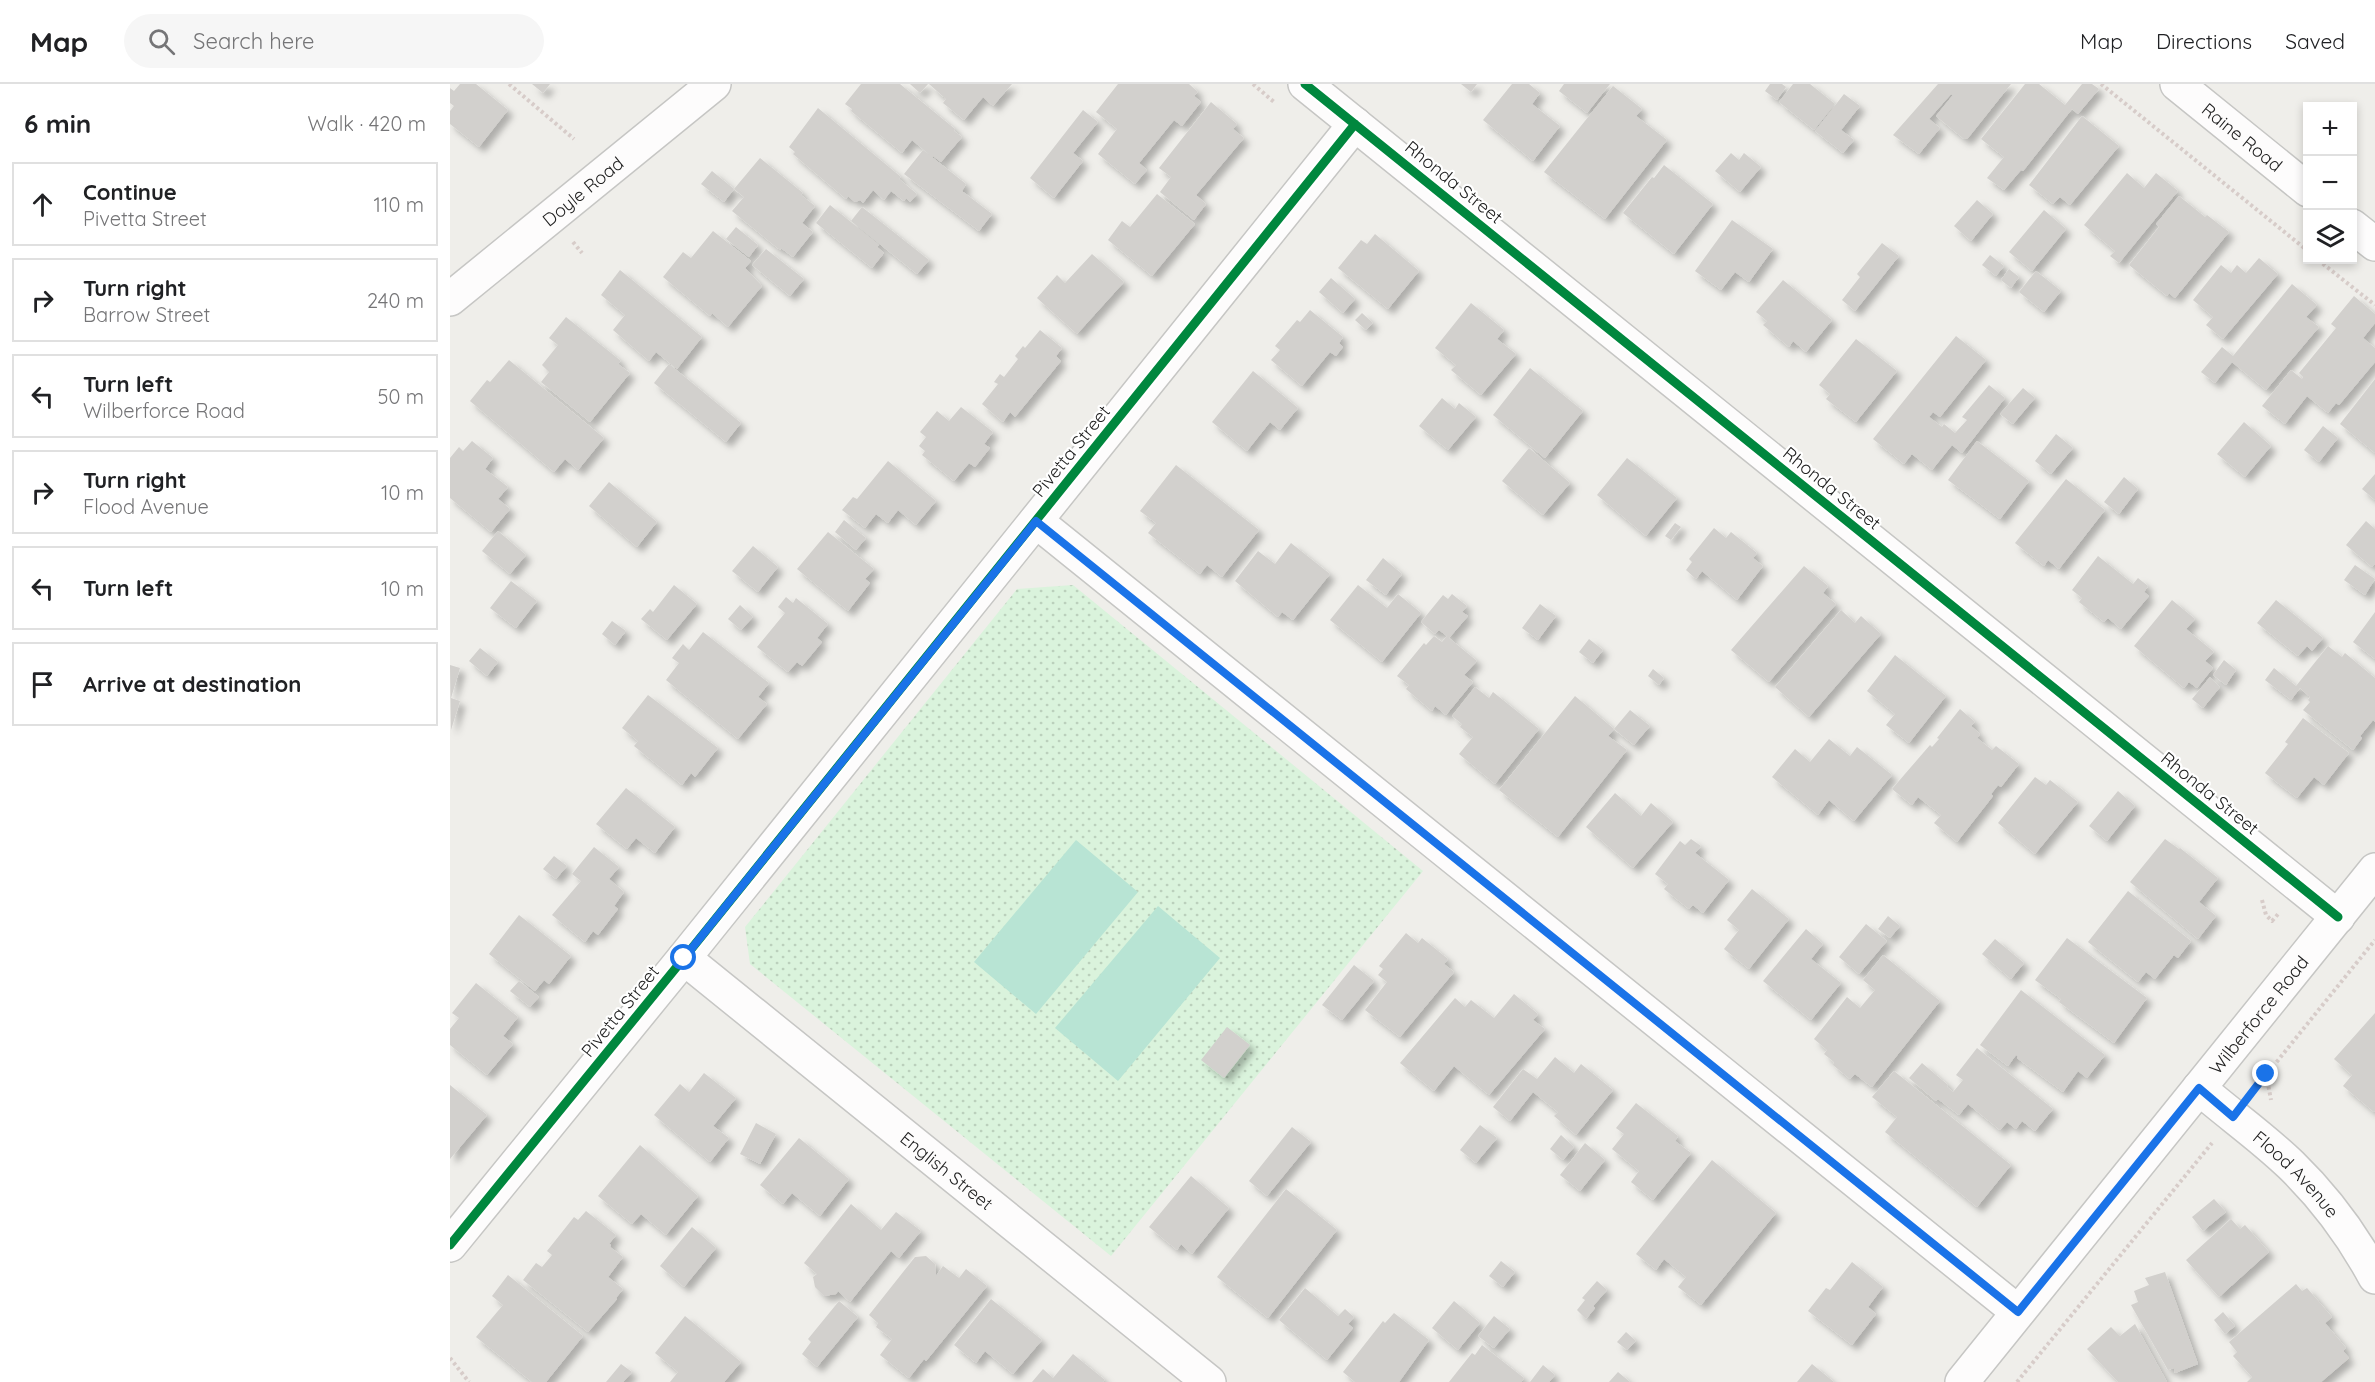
<!DOCTYPE html>
<meta charset="utf-8">
<style>
:root{--surface:#fff;--page:#f6f6f6;--text:#202124;--muted:#757577;--line:#e0e0e0}
body{margin:0;font-family:Quicksand,sans-serif;background:var(--page);color:var(--text)}
.controls{position:absolute;right:18px;top:18px;display:grid;overflow:hidden;border-radius:0px;box-shadow:0 3px 9px #0003}
.controls button{width:54px;height:54px;display:grid;place-items:center;padding:0;border:0;border-bottom:2px solid var(--line);background:var(--surface);color:var(--text);font:30px sans-serif}
.stop{position:absolute;width:18px;height:18px;margin:-14px;border:4px solid #1a73e8;border-radius:50%;background:#fff}
.stop.end{background:#1a73e8;border-color:#fff;box-shadow:0 2px 6px #0008}
.list{margin:0;padding:0;list-style:none}
h2{display:flex;justify-content:space-between;align-items:center;height:78px;margin:0;padding:0 24px;font-size:26px}
h2 small{font-size:20px;font-weight:400;color:var(--muted)}
.list li{display:grid;grid-template-columns:39px 1fr auto;gap:18px;align-items:center;box-sizing:border-box;height:84px;margin:0 12px 12px;padding:0 12px;border:2px solid var(--line);border-radius:0px}
.list b{display:block;font-size:22px;white-space:nowrap}
.list p{margin:0;font-size:20px;white-space:nowrap;color:var(--muted)}
.list em{font-size:20px;font-style:normal;color:var(--muted)}
.icon{flex:none;width:33px;height:33px;fill:none;stroke:currentColor;stroke-width:2;stroke-linecap:round;stroke-linejoin:round}
.map{position:relative;flex:none;width:1925px;height:1298px;overflow:hidden}
header{display:flex;align-items:center;gap:36px;box-sizing:border-box;height:84px;padding:0 30px;background:var(--surface);border-bottom:2px solid var(--line)}
header strong{font-size:28px}
nav{display:flex;gap:33px;margin-inline-start:auto;font-size:21px}
.search{width:420px;height:54px;background:var(--page);display:flex;align-items:center;gap:15px;box-sizing:border-box;padding:0 21px;border-radius:33px;color:var(--muted);font-size:22px}
main{display:flex}
aside{flex:1;background:var(--surface)}
.map>svg:first-child{display:block}
</style>
<header>
<strong>Map</strong>
<div class="search"><svg class="icon" aria-label="search" viewBox="0 0 24 24"><circle cx="10" cy="10" r="6"/><path d="M15 15l6 6"/></svg>Search here</div>
<nav><a>Map</a><a>Directions</a><a>Saved</a></nav>
</header>
<main>
<aside>
<h2>6 min<small>Walk · 420 m</small></h2>
<ul class="list">
<li><svg class="icon" aria-label="ahead" viewBox="0 0 24 24"><path d="M12 20V5M6 11l6-6 6 6"/></svg><div><b>Continue</b><p>Pivetta Street</p></div><em>110 m</em></li>
<li><svg class="icon" aria-label="right" viewBox="0 0 24 24"><path d="M7 20v-9h11M14 6l5 5-5 5"/></svg><div><b>Turn right</b><p>Barrow Street</p></div><em>240 m</em></li>
<li><svg class="icon" aria-label="left" viewBox="0 0 24 24"><path d="M17 20v-9H6M10 6l-5 5 5 5"/></svg><div><b>Turn left</b><p>Wilberforce Road</p></div><em>50 m</em></li>
<li><svg class="icon" aria-label="right" viewBox="0 0 24 24"><path d="M7 20v-9h11M14 6l5 5-5 5"/></svg><div><b>Turn right</b><p>Flood Avenue</p></div><em>10 m</em></li>
<li><svg class="icon" aria-label="left" viewBox="0 0 24 24"><path d="M17 20v-9H6M10 6l-5 5 5 5"/></svg><div><b>Turn left</b></div><em>10 m</em></li>
<li><svg class="icon" aria-label="arrive" viewBox="0 0 24 24"><path d="M6 21V4h12l-3 4 3 4H6"/></svg><div><b>Arrive at destination</b></div></li>
</ul>
</aside>
<div class="map">
<svg width="1925" height="1298" viewBox="0 0 1925 1298">
<defs>
<pattern id="park-dots" width="8" height="8" patternUnits="userSpaceOnUse" patternTransform="scale(1.5)"><rect width="8" height="8" fill="#daf3dc"/><path d="M2 2h.1M6 6h.1" fill="none" stroke="#bbd0bc" stroke-width="1.8" stroke-linecap="round"/></pattern>
<filter id="shadow"><feDropShadow dx="5.5" dy="5.5" stdDeviation="3" flood-color="#0004"/></filter>
</defs>
<rect width="100%" height="100%" fill="#efeeea"/>
<path fill="url(#park-dots)" d="M623,501L973,787L661,1172L300,880L295,843L567,505Z"/>
<path fill="#b8e4d4" d="M626,756L688,808L586,930L524,878Z
M708,822L770,874L668,997L605,944Z"/>
<path fill="#d2d0cd" filter="url(#shadow)" d="M10,0H26L58,26L29,63L0,40V27L4,22L0,19V4L4,7Z
M82,0H100L93,9Z
M411,0H450L505,45L504,47L512,53L491,78L483,72L482,73L516,100L512,107L542,130L529,147L454,90L473,66L480,71L462,56L452,69L401,27L402,25L395,20Z
M460,0H478L470,9Z
M479,0H562L543,22L533,13L514,36L493,19L496,15Z
M668,0H739L748,8L744,12L751,18L732,42L724,36L689,79L697,86L685,100L648,70L667,45L646,28Z
M1011,0H1027L1021,8Z
M1062,0H1079L1090,9L1082,20L1110,42L1083,77L1033,36Z
M1114,0H1160L1137,29L1109,7Z
M1320,0H1332L1336,3L1327,16L1315,7Z
M1343,0H1360L1385,20L1364,46L1329,18Z
M1488,0H1561L1518,54L1514,55L1486,32L1503,11L1501,10L1479,35L1490,44L1469,70L1443,51Z
M1575,0H1589L1615,21L1632,0H1642L1649,5L1628,30L1622,25L1573,87L1571,86L1554,106L1537,94L1554,73L1531,55Z
M1163,2L1192,25L1186,32L1217,56L1155,135L1094,88Z
M1394,10L1410,22L1391,46L1404,56L1393,69L1365,47Z
M761,18L787,40L783,45L794,54L746,111L756,120L744,136L710,108L721,93L709,84Z
M368,24L451,93L449,95L467,110L460,118L456,114L454,117L441,107L434,116L423,106L413,119L410,116L405,118L398,112L396,115L343,70L345,68L339,63Z
M633,26L648,38L623,69L633,77L604,114L580,94Z
M1632,32L1669,62L1620,121L1610,113L1603,120L1579,101Z
M1281,69L1289,76L1294,69L1311,83L1290,108L1265,87Z
M310,74L353,109L351,111L365,122L352,139L363,148L343,173L331,164L330,166L282,127L294,113L284,105L274,118L251,100L262,87L284,105Z
M1214,81L1263,120L1224,170L1173,129L1202,93L1204,94Z
M1677,89L1694,104L1706,89L1728,107L1669,179L1660,172L1665,167L1634,141Z
M707,110L745,140L702,192L658,156L672,137L680,143Z
M1729,112L1755,133L1757,131L1779,148L1725,214L1719,209L1717,212L1679,181L1709,143L1706,140Z
M1527,116L1543,130L1521,157L1504,142Z
M380,121L429,161L427,163L434,169L422,184L366,139Z
M412,123L479,176L467,190L401,137Z
M1594,126L1616,145L1582,187L1559,168Z
M1282,136L1323,165L1299,198L1285,188L1271,206L1245,187Z
M286,143L308,161L299,173L276,155Z
M263,147L301,177L295,184L312,202L278,243L262,229L260,232L213,193L233,168L241,174Z
M925,150L969,187L938,225L888,184L911,156L917,160Z
M1432,159L1449,172L1405,227L1392,216L1410,193L1407,190Z
M316,165L354,195L340,212L302,181Z
M642,170L674,198L627,250L587,214L607,191L615,199Z
M1540,171L1554,182L1546,192L1532,181Z
M1809,174L1828,190L1773,255L1756,241L1763,233L1743,216L1771,181L1781,189L1787,181L1796,189Z
M1559,185L1569,193L1561,204L1551,196Z
M170,186L252,253L227,285L206,268L199,277L163,246L175,231L151,211Z
M1586,187L1611,207L1594,228L1569,208Z
M881,194L905,215L893,229L869,208Z
M1333,196L1382,236L1356,268L1343,257L1339,263L1313,241L1317,237L1306,228Z
M1842,200L1867,221L1856,233L1869,243L1816,306L1782,278L1765,299L1751,288L1772,263L1783,272Z
M1904,212L1925,230V239L1913,254L1925,264V278L1889,321L1886,319L1878,329L1857,312L1835,340L1812,322L1841,286L1852,295L1853,293L1849,289L1886,244L1881,240Z
M1021,219L1054,246L1047,255L1066,270L1031,311L1001,286L1006,281L985,264Z
M860,226L893,253L889,259L893,263L886,272L880,268L852,302L821,276L830,266L825,262L847,236L850,238Z
M912,229L923,239L916,246L905,236Z
M116,233L171,277L168,280L180,289L140,338L91,298L99,288L92,281L108,261L99,254Z
M590,246L612,264L606,272L611,277L565,333L560,328L553,338L532,320L548,300L544,298L550,290L554,293L568,275L565,272L573,262L575,264Z
M1506,252L1536,276L1490,333L1483,328L1479,333L1492,343L1494,340L1505,349L1517,336L1512,333L1539,301L1555,314L1512,369L1502,361L1482,386L1462,370L1454,380L1423,355Z
M1406,255L1447,287L1406,338L1376,315L1380,310L1369,301Z
M59,276L154,354L128,386L115,375L104,388L20,317L37,296L40,298Z
M219,280L291,339L276,358L204,299Z
M1080,284L1133,327L1095,374L1043,331Z
M803,287L848,324L830,346L820,338L797,367L762,338Z
M1925,295V369L1890,340Z
M1573,304L1585,314L1563,340L1550,330Z
M992,314L1005,325L1009,319L1026,333L998,366L969,342Z
M511,323L543,348L534,360L540,364L525,383L519,379L504,397L472,371L475,367L469,362L476,353L470,348L487,327L499,337Z
M1794,338L1821,362L1795,393L1767,370Z
M1873,342L1888,354L1869,378L1854,366Z
M1606,350L1623,364L1601,390L1585,377Z
M22,357L43,374L35,385L58,403L48,415L60,425L41,448L0,414V374L9,363L13,367Z
M1527,357L1579,397L1550,435L1498,396Z
M1079,364L1120,399L1093,431L1052,397Z
M1177,374L1227,414L1196,452L1147,411Z
M438,377L486,417L466,441L448,426L438,439L426,430L415,444L392,426L403,413L407,415Z
M726,381L809,446L772,493L757,481L750,490L698,449L706,439L690,427Z
M1925,390V416L1912,405Z
M1674,393L1688,405L1669,430L1654,418Z
M1616,395L1655,426L1609,485L1598,476L1594,482L1565,459Z
M159,398L207,438L187,463L139,422Z
M394,436L416,454L406,466L385,448Z
M1916,437L1925,445V480L1922,483L1896,461Z
M1225,439L1231,443L1221,456L1215,452Z
M1264,444L1276,454L1281,448L1307,469L1303,474L1313,482L1287,516L1252,487L1246,495L1236,486L1242,478L1239,475Z
M48,447L76,471L60,490L32,467Z
M378,448L424,485L415,495L420,499L398,527L347,485Z
M841,459L880,490L843,536L832,528L828,533L785,497L808,467L825,480Z
M303,462L328,483L308,508L282,487Z
M1648,472L1683,500L1688,494L1698,502L1694,508L1699,512L1671,545L1658,534L1654,538L1629,518L1632,514L1622,506Z
M933,474L952,490L936,511L916,496Z
M1905,481L1925,495L1915,511L1894,496Z
M1354,482L1378,502L1373,509L1386,520L1319,598L1281,566Z
M61,497L87,517L66,544L40,524Z
M224,501L247,520L217,556L191,535L200,525L203,528Z
M908,501L937,524L948,510L971,529L932,578L880,536Z
M1002,510L1017,522L1012,528L1018,532L999,554L1027,577L1014,591L1023,598L996,631L985,622L982,627L956,605L959,601L947,592L974,559L976,561L984,552L992,558L997,552L989,546L985,550L971,538L993,511L998,515Z
M336,513L343,519L346,514L378,540L367,554L372,558L352,582L347,578L338,588L307,563L335,529L328,523Z
M1722,516L1745,535L1736,545L1764,568L1755,577L1763,584L1747,604L1739,598L1734,604L1684,562Z
M1826,516L1873,554L1862,567L1857,562L1848,572L1807,539Z
M1090,520L1106,532L1088,556L1072,544Z
M290,521L303,533L291,546L278,535Z
M1391,526L1405,539L1411,532L1431,550L1359,633L1325,603Z
M1925,528V575L1903,558Z
M162,537L176,547L165,561L152,550Z
M253,548L319,599L308,613L317,620L288,655L216,596L229,579L222,574L233,560L239,566Z
M1139,555L1153,566L1143,579L1129,568Z
M1878,562L1892,573L1895,569L1925,594V638L1923,636L1910,652L1912,654L1903,666L1853,626L1860,618L1858,616L1860,613L1850,604L1841,616L1815,596L1824,584L1846,602Z
M30,564L48,578L37,592L19,577Z
M1445,571L1496,612L1459,659L1436,641L1445,630L1417,607Z
M1774,576L1786,586L1776,601L1763,591Z
M0,581L10,584L1,614L10,617L1,646Z
M1203,585L1214,594L1209,601L1198,592Z
M1760,593L1770,603L1753,624L1742,615Z
M1025,603L1039,614L1043,608L1089,645L1045,700L1009,670L1023,653L1010,643L1012,640L1002,632Z
M198,611L268,664L245,693L241,689L232,701L184,662L188,657L172,644Z
M1125,612L1164,645L1180,626L1200,642L1184,661L1164,645L1158,652L1177,666L1108,753L1049,706Z
M1510,625L1525,638L1521,642L1530,650L1527,654L1542,666L1546,662L1569,680L1551,703L1548,701L1541,710L1543,712L1507,758L1484,739L1491,731L1468,713L1462,721L1442,705L1480,661L1482,663L1489,655L1487,654Z
M1853,634L1899,669L1874,701L1864,693L1847,714L1815,689L1838,660L1835,658Z
M1379,655L1400,672L1407,663L1442,691L1404,737L1379,716L1368,731L1322,693L1345,665L1360,678Z
M1585,693L1596,701L1600,696L1628,718L1585,770L1548,739Z
M176,704L225,743L205,769L186,754L177,765L146,740Z
M1668,707L1685,722L1657,757L1639,742Z
M1165,709L1191,732L1201,719L1223,738L1183,784L1136,743Z
M1241,755L1251,762L1245,769L1279,796L1253,829L1243,821L1239,825L1214,805L1218,800L1205,790L1230,757L1235,761Z
M1715,755L1729,765L1730,764L1768,794L1749,818L1766,832L1748,855L1680,798Z
M144,763L169,783L159,795L174,808L164,822L168,825L148,851L143,847L135,858L102,831L131,797L122,790Z
M104,772L117,782L106,795L93,785Z
M1302,805L1339,835L1299,885L1274,865L1289,846L1277,836Z
M1678,807L1741,857L1728,874L1724,871L1705,895L1696,888L1688,898L1638,858Z
M69,831L121,872L99,900L94,896L85,907L39,870Z
M1438,832L1450,842L1440,854L1428,845Z
M1416,840L1437,857L1409,890L1389,873Z
M1356,845L1373,860L1361,875L1391,899L1361,936L1313,897Z
M956,849L968,859L972,854L998,875L994,880L1004,888L950,953L915,926L937,898L928,891L933,885L929,882Z
M1617,854L1697,914L1664,959L1609,918L1611,915L1585,896Z
M1545,855L1574,879L1561,895L1532,870Z
M1433,871L1490,917L1422,1003L1405,990L1400,995L1383,981L1384,978L1374,970L1377,966L1364,955L1397,913L1410,924L1425,906L1413,896Z
M904,881L924,897L892,936L872,921Z
M69,897L89,913L80,923L60,907Z
M26,899L68,933L53,952L63,960L37,991L0,961V945L9,934L2,929Z
M1571,906L1655,971L1637,994L1628,987L1613,1008L1567,974L1568,972L1566,971L1558,982L1530,961Z
M1064,910L1088,930L1083,936L1095,945L1039,1011L1004,982L984,1007L950,979L1005,914L1015,923L1021,916L1044,934Z
M1925,929V1026L1924,1028L1893,1002L1902,991L1884,975Z
M777,943L800,961L774,994L751,976Z
M1527,964L1603,1025L1585,1047L1572,1037L1566,1045L1557,1038L1550,1046L1518,1020L1509,1031L1488,1015L1486,1017L1459,994L1472,979L1498,1001L1497,1003L1503,1008L1513,996L1506,991Z
M1105,973L1124,989L1131,980L1163,1006L1126,1051L1104,1032L1108,1028L1083,1008L1060,1037L1043,1023L1073,985L1087,995Z
M1444,987L1561,1081L1527,1123L1435,1048L1447,1033L1422,1013Z
M254,989L286,1014L263,1042L279,1054L260,1078L204,1031L230,1000L239,1008Z
M0,1001L37,1031L0,1075Z
M1186,1019L1228,1052L1225,1057L1241,1069L1203,1116L1181,1098L1189,1087L1162,1065L1174,1050L1166,1044Z
M306,1039L326,1050L310,1080L290,1070Z
M1030,1041L1047,1054L1026,1079L1010,1066Z
M842,1043L861,1058L817,1112L799,1097Z
M1111,1051L1124,1063L1113,1076L1100,1065Z
M349,1054L399,1095L370,1132L342,1109L333,1120L310,1101Z
M1135,1059L1155,1076L1130,1107L1110,1091Z
M190,1061L248,1112L216,1151L191,1130L182,1140L148,1112Z
M1262,1076L1326,1129L1251,1221L1228,1203L1236,1193L1214,1175L1206,1186L1186,1170Z
M741,1092L779,1124L742,1170L731,1160L727,1166L699,1143Z
M836,1105L887,1146L818,1234L767,1193Z
M1764,1115L1776,1128L1753,1147L1742,1133Z
M401,1120L431,1146L446,1128L471,1147L449,1174L441,1167L400,1218L388,1207L386,1210L374,1212L365,1203L363,1193L367,1190L354,1179Z
M136,1127L166,1151L159,1160L161,1161L160,1163L173,1173L158,1193L173,1205L166,1214L167,1215L138,1248L73,1196L86,1179L92,1183L102,1171L97,1167L124,1133L128,1136Z
M1781,1135L1790,1145L1795,1141L1819,1168L1769,1213L1736,1176Z
M242,1143L266,1164L234,1203L210,1182Z
M476,1172L485,1180L486,1192L493,1182L509,1194L516,1185L537,1202L476,1277L474,1275L459,1294L430,1271L442,1255L426,1243L428,1239L419,1231L465,1173Z
M1051,1177L1065,1188L1053,1203L1039,1192Z
M1402,1178L1433,1203L1418,1223L1426,1230L1402,1261L1358,1227L1376,1204L1380,1206Z
M1715,1188L1748,1280L1725,1289L1724,1284L1718,1286L1681,1221L1688,1218L1684,1207L1699,1201L1695,1194Z
M58,1191L133,1252L96,1298H82L26,1253L53,1221L42,1212Z
M1147,1197L1157,1206L1143,1222L1145,1224L1136,1235L1127,1226L1135,1216L1132,1214Z
M1846,1200L1852,1207L1857,1204L1882,1233L1875,1239L1896,1264L1893,1267L1899,1274L1871,1298H1797L1802,1293L1783,1272L1787,1268L1779,1258Z
M855,1204L888,1232L895,1225L904,1233L898,1240L903,1244L877,1276L829,1236Z
M541,1215L592,1256L563,1290L535,1267L526,1279L504,1261Z
M389,1217L408,1233L367,1283L352,1270L361,1258L358,1255Z
M1004,1217L1030,1239L1008,1266L982,1244Z
M1773,1228L1785,1242L1775,1250L1764,1236Z
M944,1229L979,1256L949,1298H905L893,1288L933,1237L935,1239Z
M235,1232L291,1278L274,1298H220L228,1288L205,1269Z
M1044,1232L1060,1245L1044,1264L1028,1252Z
M1685,1240L1717,1298H1668L1637,1265L1661,1243L1670,1252Z
M1176,1248L1186,1257L1177,1266L1167,1258Z
M1032,1261L1074,1294L1071,1298H999L1022,1269L1025,1271Z
M623,1270L655,1296L653,1298H582L593,1285L603,1294Z
M171,1280L182,1288L173,1298H156Z
M1362,1280L1384,1298H1347Z
M1093,1281L1105,1291L1099,1298H1080Z
M1168,1288L1180,1298H1159Z"/>
<g fill="none" stroke-linecap="round" stroke-linejoin="round">
<g stroke="#c6c6c4" stroke-width="36">
<g id="minor">
<path d="M855,0L1888,833"/>
<path id="s1" d="M1727,0L1858,106"/>
<path d="M1902,142L1925,160"/>
<path id="s2" d="M0,215L264,0"/>
<path d="M586,437L1568,1228"/>
<path id="s3" d="M234,874L759,1298"/>
<path id="s4" d="M1749,1004C1779,1030 1812,1053 1841,1081C1875,1114 1903,1152 1925,1193"/>
<path d="M0,1161L234,874L905,40"/>
<path id="s5" d="M1512,1298L1925,786"/>
</g>
</g>
<path stroke="#d7ccc9" stroke-width="4" stroke-dasharray="3 3" stroke-linecap="butt" d="M59,0L124,55
M803,0L824,18
M1651,0L1858,167
M123,158L132,169
M1868,176L1925,221
M1812,816L1816,831L1822,837L1829,829
M1814,979L1821,1016
M1804,1006L1925,856
M0,1274L19,1298
M1567,1298L1762,1059"/>
<use href="#minor" stroke="#fdfcfc" stroke-width="33"/>
<g stroke="#fff" stroke-width="13">
<path id="cycleway" d="M855,0L1888,833
M0,1161L234,874L905,40"/>
</g>
<use href="#cycleway" stroke="#00873e" stroke-width="9"/>
</g>
<g fill="none" stroke-linecap="round" stroke-linejoin="round">
<path stroke="#1a73e8" stroke-width="8" d="M234,874L586,437L1568,1228L1749,1004L1783,1033L1816,990"/>
</g>
<g text-anchor="middle" dominant-baseline="central" stroke-width="4.5" stroke-linejoin="round" paint-order="stroke">
<g font-size="18" fill="#212121" stroke="#fff">
<text stroke="none"><textPath href="#s1" startOffset="84">Raine Road</textPath></text>
<text transform="translate(1004 98) rotate(39)">Rhonda Street</text>
<text stroke="none"><textPath href="#s2" startOffset="171">Doyle Road</textPath></text>
<text transform="translate(621 367) rotate(-51)">Pivetta Street</text>
<text transform="translate(1382 404) rotate(39)">Rhonda Street</text>
<text transform="translate(1760 709) rotate(39)">Rhonda Street</text>
<text transform="translate(170 927) rotate(-51)">Pivetta Street</text>
<text stroke="none"><textPath href="#s5" startOffset="472">Wilberforce Road</textPath></text>
<text stroke="none"><textPath href="#s3" startOffset="338">English Street</textPath></text>
<text stroke="none"><textPath href="#s4" startOffset="130">Flood Avenue</textPath></text>
</g>
</g>
</svg>
<div class="controls">
<button>+</button>
<button>−</button>
<button><svg class="icon" aria-label="layers" viewBox="0 0 24 24"><path d="M12 4l9 5-9 5-9-5zM3 14l9 5 9-5"/></svg></button>
</div>
<div class="stop" style="left:234px;top:874px"></div>
<div class="stop end" style="left:1816px;top:990px"></div>
</div>
</main>
